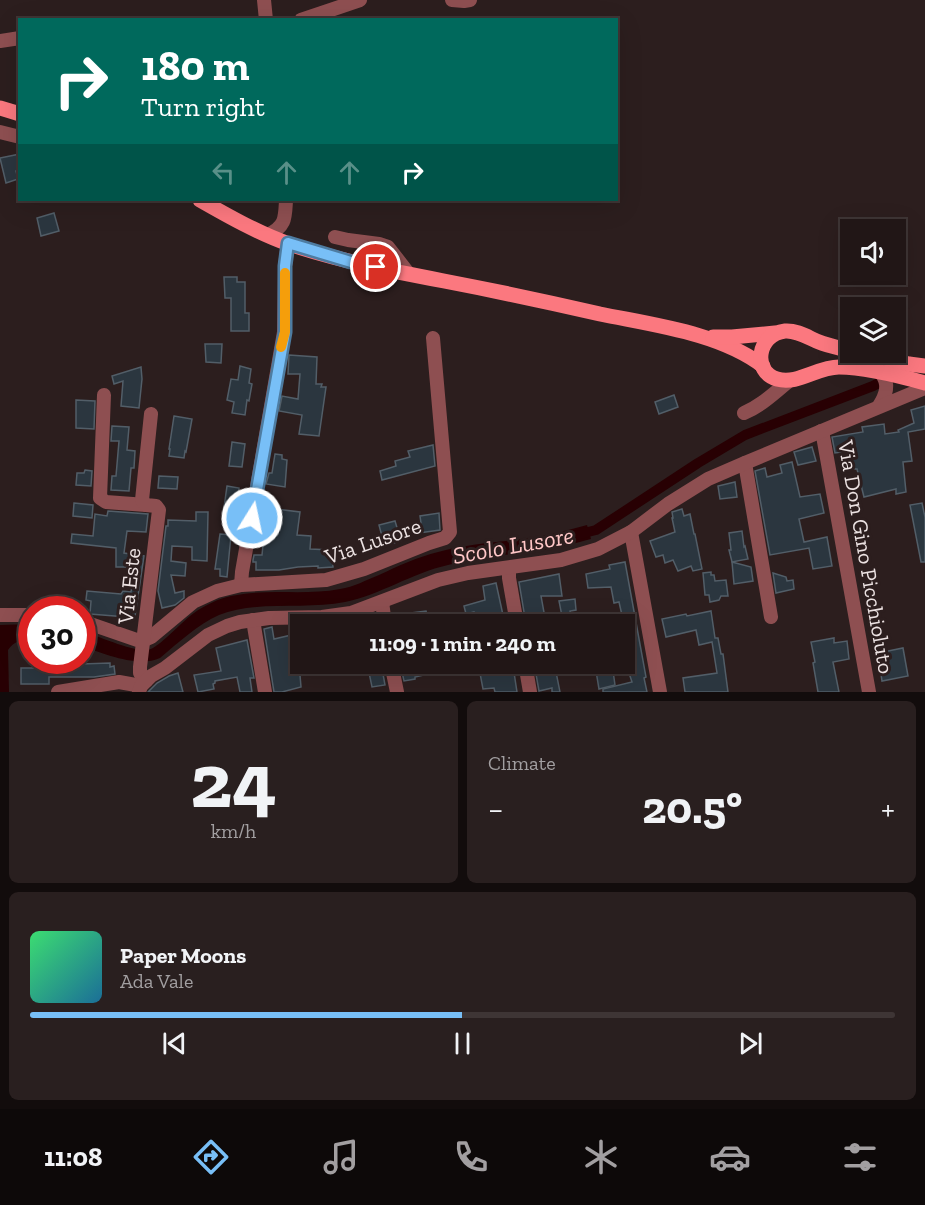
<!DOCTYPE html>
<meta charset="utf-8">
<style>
body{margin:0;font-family:"Zilla Slab",serif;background:#291f1f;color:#f1f3f6;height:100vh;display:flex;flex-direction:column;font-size:22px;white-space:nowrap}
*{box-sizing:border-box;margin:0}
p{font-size:20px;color:#a29fa1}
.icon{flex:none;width:33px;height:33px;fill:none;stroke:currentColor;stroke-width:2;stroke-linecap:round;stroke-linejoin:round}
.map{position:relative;height:692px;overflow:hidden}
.panel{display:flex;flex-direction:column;gap:9px;padding:9px;background:#120c0c;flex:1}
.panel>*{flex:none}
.hud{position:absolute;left:18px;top:18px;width:600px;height:183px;border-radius:0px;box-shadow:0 6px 24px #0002,0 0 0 2px #3e3535;background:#00695c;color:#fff;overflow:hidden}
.tools{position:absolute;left:840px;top:219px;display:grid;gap:12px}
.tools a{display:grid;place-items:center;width:66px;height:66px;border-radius:0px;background:#211616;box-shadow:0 6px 24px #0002,0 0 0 2px #3e3535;font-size:30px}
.speed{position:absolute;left:18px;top:596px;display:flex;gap:12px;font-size:30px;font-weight:700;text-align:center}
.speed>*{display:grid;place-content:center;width:78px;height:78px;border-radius:50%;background:#211616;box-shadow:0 6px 24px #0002,0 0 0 2px #3e3535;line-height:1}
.speed .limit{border:9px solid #d22;background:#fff;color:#111}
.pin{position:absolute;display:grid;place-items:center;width:51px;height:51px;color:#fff;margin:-26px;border:3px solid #fff;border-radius:50%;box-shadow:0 2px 6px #0007}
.me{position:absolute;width:66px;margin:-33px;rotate:10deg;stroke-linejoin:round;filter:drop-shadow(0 0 4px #0008)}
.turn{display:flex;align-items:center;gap:21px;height:126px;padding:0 24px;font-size:27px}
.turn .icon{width:78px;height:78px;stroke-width:2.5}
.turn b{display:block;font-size:42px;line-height:51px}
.lanes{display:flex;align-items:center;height:57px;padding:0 24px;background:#0003;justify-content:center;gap:30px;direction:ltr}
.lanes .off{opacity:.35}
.big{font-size:45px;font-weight:700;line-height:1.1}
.panel .card{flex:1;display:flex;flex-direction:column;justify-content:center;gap:9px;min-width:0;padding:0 21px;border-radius:9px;background:#291f1f}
.panel .dial{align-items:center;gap:0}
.dial b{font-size:78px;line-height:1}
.song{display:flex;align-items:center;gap:18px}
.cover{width:72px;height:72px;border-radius:9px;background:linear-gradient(135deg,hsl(140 70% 55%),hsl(200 70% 35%))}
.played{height:6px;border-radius:3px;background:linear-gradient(90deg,#78bff7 50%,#3e3535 50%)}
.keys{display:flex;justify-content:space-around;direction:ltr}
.heat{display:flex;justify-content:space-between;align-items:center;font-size:33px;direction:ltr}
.panel .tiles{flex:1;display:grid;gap:9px;grid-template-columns:1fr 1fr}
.card:last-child{grid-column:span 2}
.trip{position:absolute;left:290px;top:614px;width:345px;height:60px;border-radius:0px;background:#211616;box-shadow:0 6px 24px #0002,0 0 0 2px #3e3535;font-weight:700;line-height:60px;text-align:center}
.dock{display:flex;height:96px;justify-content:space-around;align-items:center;background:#0d0909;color:#a29fa1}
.dock .icon{width:42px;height:42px}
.dock .on{color:#78bff7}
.dock b{font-size:27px;color:#f1f3f6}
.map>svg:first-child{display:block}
.water{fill:#280003}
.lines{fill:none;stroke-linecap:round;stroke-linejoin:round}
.canal{stroke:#280003;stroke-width:10}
.building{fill:#2b363f;stroke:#525e68;stroke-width:1.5}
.minor{stroke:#8e4f51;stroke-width:14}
.major{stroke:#fb787f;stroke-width:15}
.route-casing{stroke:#4e7ca1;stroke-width:15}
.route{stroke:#78bff7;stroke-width:10}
.slow{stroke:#f59e0b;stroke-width:10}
.labels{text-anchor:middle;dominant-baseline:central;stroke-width:6;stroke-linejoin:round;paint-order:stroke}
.street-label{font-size:22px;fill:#ece2e2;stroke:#2c1e1e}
.water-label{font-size:24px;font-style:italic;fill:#ffc7c7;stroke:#2c1e1e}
</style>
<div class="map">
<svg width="925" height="692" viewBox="0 0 925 692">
<rect width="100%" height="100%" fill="#2c1e1e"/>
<g class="water">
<path d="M587 525 591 539C575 543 559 548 542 550 510 555 479 557 448 565 412 573 380 595 345 602 305 610 256 600 219 615 197 625 178 643 160 658 139 668 103 654 83 646L82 631C98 636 133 652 148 650 159 648 182 621 194 613 205 605 218 599 231 596 267 588 304 596 340 589 354 587 366 580 379 575 398 566 418 557 438 552 471 543 505 542 538 537 554 534 571 529 587 525Z"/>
<path d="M31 624V638C22 640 14 641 8 650L9 692H0V625Z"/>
</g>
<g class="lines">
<polyline class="canal" points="576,535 596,530 698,463 745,435 873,386 890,377"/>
</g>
<g class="building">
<polygon points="20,154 20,170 16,171 18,179 6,183 0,158"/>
<polygon points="54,213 59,231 41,236 37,218"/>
<polygon points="224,277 237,277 237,282 245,282 245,313 249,313 249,331 231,331 231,298 225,298"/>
<polygon points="205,344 222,344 221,363 206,362"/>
<polygon points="289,355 317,357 316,384 322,384 321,387 326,387 319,436 299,434 302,415 279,411 282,396 298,399 300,374 288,374"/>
<polygon points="240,366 251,369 249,383 252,384 249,401 247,400 245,415 232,413 234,402 227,400 231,379 238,380"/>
<polygon points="141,367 142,379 139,408 121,406 123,381 114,384 112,376"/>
<polygon points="674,395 678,407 659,414 655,402"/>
<polygon points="76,400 95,401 94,429 76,428"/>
<polygon points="925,406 925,429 908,432 912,461 903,462 906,492 896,494 896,489 864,497 857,469 852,469 849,451 835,453 832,437 863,432 862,427 884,424 885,434 899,432 898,430 914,423 911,410"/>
<polygon points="174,416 192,419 186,452 185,451 184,458 169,456 170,449 169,449"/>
<polygon points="112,426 129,427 127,450 135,451 134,468 131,468 129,491 111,490 112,476 116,476 119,441 111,441"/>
<polygon points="232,442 245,444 242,467 229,466"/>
<polygon points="433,445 435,466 382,480 380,471 396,466 395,461 410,457 408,451"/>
<polygon points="812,447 816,461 798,465 794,452"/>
<polygon points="275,454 282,455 282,459 287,460 285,487 266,484 269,473 272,473"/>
<polygon points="792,462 800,497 820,494 824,513 799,519 804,542 827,537 832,566 813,569 809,548 770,555 755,471 765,468 767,477 782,473 780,465"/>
<polygon points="85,470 92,471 91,486 76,485 77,473 84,473"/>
<polygon points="159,476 178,477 177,489 158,488"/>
<polygon points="735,482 737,497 720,499 718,486"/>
<polygon points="227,486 239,488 235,516 223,515"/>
<polygon points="268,502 277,504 276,509 300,512 297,535 311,536 310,549 332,550 333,567 318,568 318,566 298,567 279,570 256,570 256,562 253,562 253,560 254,555 262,555 264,535 258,535 261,515 266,515"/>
<polygon points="74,503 93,505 92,518 73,516"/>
<polygon points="922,503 925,517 925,562 921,562 910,505"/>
<polygon points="682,509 684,516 690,514 694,534 695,534 702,569 693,571 691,566 678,571 673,560 665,563 663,555 656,557 650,541 675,532 672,518 673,518 672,512"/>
<polygon points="108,511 148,514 146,532 127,531 124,553 144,556 135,616 127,615 127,617 90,614 91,601 86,600 87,591 121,594 123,591 131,592 134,573 131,573 132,567 116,567 116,548 71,543 72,534 93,536 95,514 107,516"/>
<polygon points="196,512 208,512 207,561 192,560 192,547 172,546 171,561 186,563 185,576 171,575 175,593 184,591 184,598 175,605 162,608 158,591 166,526 168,526 168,520 196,521"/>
<polygon points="439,513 440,530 419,533 418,524 421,523 420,516"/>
<polygon points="395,521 401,541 393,543 392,538 383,540 379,525"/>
<polygon points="742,531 744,547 745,546 748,559 732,562 729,550 731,550 729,533"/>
<polygon points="220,534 231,535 227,577 220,576 220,569 215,569"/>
<polygon points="625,562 646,677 644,678 647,692 603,692 603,689 632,682 626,664 624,664 624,656 629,655 624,624 619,602 614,603 611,587 588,588 586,574 610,569 609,565"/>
<polygon points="732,562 751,567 753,581 734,584"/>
<polygon points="711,572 711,575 714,575 715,581 726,580 728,596 721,596 719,600 710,602 709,595 705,595 703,573"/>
<polygon points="773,573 786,577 787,581 793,580 794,589 776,593"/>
<polygon points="559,574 562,596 541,596 545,618 562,616 559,601 575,599 576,610 570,611 572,622 561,624 526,624 519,582"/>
<polygon points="496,583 503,615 492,617 493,621 485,622 484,618 476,620 474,612 466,614 464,606 485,600 483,586"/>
<polygon points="426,611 427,615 411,620 412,624 394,624 393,618 403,616 403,614"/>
<polygon points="711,611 715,638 718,638 721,654 723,654 728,692 685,692 683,678 717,673 712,642 699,645 696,630 666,637 662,619 686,614 687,616"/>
<polygon points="272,627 274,639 300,633 300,675 301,687 282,692 274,692 264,629"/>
<polygon points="834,638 834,643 847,641 849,659 833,662 839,692 818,692 813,663 815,662 811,642"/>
<polygon points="247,640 254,678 250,678 252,692 240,692 237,677 215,681 215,683 213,684 214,689 198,692 194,675 221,671 216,648"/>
<polygon points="903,648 908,676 882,681 878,653"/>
<polygon points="48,660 81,660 81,664 110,663 110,667 114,666 115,674 94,677 49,677 49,684 21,684 21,668 48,668"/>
<polygon points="367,663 381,663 385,685 372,687"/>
<polygon points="400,663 412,663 413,669 422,667 424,675 415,677 415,679 404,681"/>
<polygon points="478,663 487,663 489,671 513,666 517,692 495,692 494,688 483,689"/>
<polygon points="534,663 558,663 560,671 556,672 560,692 552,692 552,688 539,691"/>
<polygon points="603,670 604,672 613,671 615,685 599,689 596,671"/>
<polygon points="178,673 183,692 148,692 157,683 169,676"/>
</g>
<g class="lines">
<g class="minor">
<polyline points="264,0 266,20"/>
<polyline points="452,0 464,1 470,0"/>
<polyline points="301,20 360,0"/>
<polyline points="0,41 20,38"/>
<polyline points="0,132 20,137"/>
<path d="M268 235C286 226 285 218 286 200"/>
<polyline points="335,237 348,240 379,244 388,247 409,274"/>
<polyline points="104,395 100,498 106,502 146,505"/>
<path d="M879 406C886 395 890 384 881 373"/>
<path d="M744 413C761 406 774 393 789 381"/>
<polyline points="821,431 823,436 869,692"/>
<polyline points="745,463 771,617"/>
<polyline points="631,532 660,692"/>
<polyline points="509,568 509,578 517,624"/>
<polyline points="241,585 242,572 284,332 285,266 288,243"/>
<polyline points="382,602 385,624"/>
<polyline points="0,615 32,615"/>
<polyline points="253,620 265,692"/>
<polyline points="82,621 137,640 144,640 151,637 193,602 217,591 241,585 326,580 364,569 429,543 445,538 450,532 433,338"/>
<polyline points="391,663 397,692"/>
<polyline points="525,663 530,692"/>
<polyline points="146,681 140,673 140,667 159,510 156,506 146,505 142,500 151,414"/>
<polyline points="58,692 119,682 141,686"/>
<polyline points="139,692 141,686 151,676 165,668 208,635 227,626 240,622 269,618 322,617 351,613 438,580 468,573 561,560 598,549 631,532 668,504 708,479 745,463 925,388"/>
</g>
<g class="major">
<polyline points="0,108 20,114"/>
<path d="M200 200C228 216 258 233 289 244 340 261 392 271 444 281 496 291 548 302 600 314 653 325 720 333 763 366"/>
<polyline points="713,337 732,337 775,333"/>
<path d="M850 351C840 348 829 346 819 342 809 338 797 330 785 331 757 334 752 372 777 379 798 385 817 367 839 367 865 367 900 376 925 383"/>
<polyline points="857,352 909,364 925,366"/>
</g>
</g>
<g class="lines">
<defs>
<polyline id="route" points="252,518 285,332 285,266 288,243 351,262 376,267"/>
</defs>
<use href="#route" class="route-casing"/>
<use href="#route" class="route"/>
<polyline class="slow" points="281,347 285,332 285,273"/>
</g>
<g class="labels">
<g class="street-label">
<text transform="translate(373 541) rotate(-19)">Via Lusore</text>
<text transform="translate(866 557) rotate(80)">Via Don Gino Picchioluto</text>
<text transform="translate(129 586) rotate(-84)">Via Este</text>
</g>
<g class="water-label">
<text transform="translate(513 545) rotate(-10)">Scolo Lusore</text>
</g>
</g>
</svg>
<div class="tools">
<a><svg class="icon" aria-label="sound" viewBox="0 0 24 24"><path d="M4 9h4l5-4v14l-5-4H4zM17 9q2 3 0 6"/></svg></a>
<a><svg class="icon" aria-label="layers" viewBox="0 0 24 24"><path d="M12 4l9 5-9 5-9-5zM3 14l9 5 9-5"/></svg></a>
</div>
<div class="speed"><div class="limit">30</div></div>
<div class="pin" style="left:376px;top:267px;background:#d93025"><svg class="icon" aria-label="arrive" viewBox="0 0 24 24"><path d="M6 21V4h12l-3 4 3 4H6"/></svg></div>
<svg class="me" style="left:252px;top:518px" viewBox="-20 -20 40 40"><circle r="17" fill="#78bff7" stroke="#fff" stroke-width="3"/><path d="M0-11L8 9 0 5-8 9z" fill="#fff"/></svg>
<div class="trip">11:09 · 1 min · 240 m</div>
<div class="hud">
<div class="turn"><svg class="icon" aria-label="right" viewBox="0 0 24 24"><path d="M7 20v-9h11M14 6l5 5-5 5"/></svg><div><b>180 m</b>Turn right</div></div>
<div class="lanes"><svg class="icon off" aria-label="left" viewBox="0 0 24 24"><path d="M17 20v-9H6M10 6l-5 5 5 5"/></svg><svg class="icon off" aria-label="ahead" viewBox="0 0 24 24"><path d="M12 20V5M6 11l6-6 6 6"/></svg><svg class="icon off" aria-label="ahead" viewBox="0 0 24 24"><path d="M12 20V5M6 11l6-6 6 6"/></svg><svg class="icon" aria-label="right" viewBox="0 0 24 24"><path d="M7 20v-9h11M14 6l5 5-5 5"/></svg></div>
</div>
</div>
<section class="panel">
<div class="tiles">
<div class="card dial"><b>24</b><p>km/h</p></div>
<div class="card"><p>Climate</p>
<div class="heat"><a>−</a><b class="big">20.5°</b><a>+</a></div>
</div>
<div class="card">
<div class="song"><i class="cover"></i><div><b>Paper Moons</b><p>Ada Vale</p></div></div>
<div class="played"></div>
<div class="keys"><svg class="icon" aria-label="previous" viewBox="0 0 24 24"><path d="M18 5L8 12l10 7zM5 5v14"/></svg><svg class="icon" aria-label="pause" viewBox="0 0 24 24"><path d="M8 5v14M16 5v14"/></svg><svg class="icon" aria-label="next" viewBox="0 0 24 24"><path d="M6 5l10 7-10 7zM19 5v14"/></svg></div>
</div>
</div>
</section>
<nav class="dock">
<b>11:08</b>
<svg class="icon on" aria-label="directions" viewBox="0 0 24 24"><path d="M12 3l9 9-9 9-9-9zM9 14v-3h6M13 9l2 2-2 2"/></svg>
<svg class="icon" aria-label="music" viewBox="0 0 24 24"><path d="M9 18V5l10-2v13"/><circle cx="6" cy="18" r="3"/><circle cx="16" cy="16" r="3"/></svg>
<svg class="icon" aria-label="phone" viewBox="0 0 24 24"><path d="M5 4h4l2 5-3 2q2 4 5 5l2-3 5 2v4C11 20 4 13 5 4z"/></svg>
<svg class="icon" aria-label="climate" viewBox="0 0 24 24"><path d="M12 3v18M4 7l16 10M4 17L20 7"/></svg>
<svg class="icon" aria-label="car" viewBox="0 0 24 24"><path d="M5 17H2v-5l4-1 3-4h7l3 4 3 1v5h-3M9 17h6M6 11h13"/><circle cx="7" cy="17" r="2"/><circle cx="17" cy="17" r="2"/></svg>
<svg class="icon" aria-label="filters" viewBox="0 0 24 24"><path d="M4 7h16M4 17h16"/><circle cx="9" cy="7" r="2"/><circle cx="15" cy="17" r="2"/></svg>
</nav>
